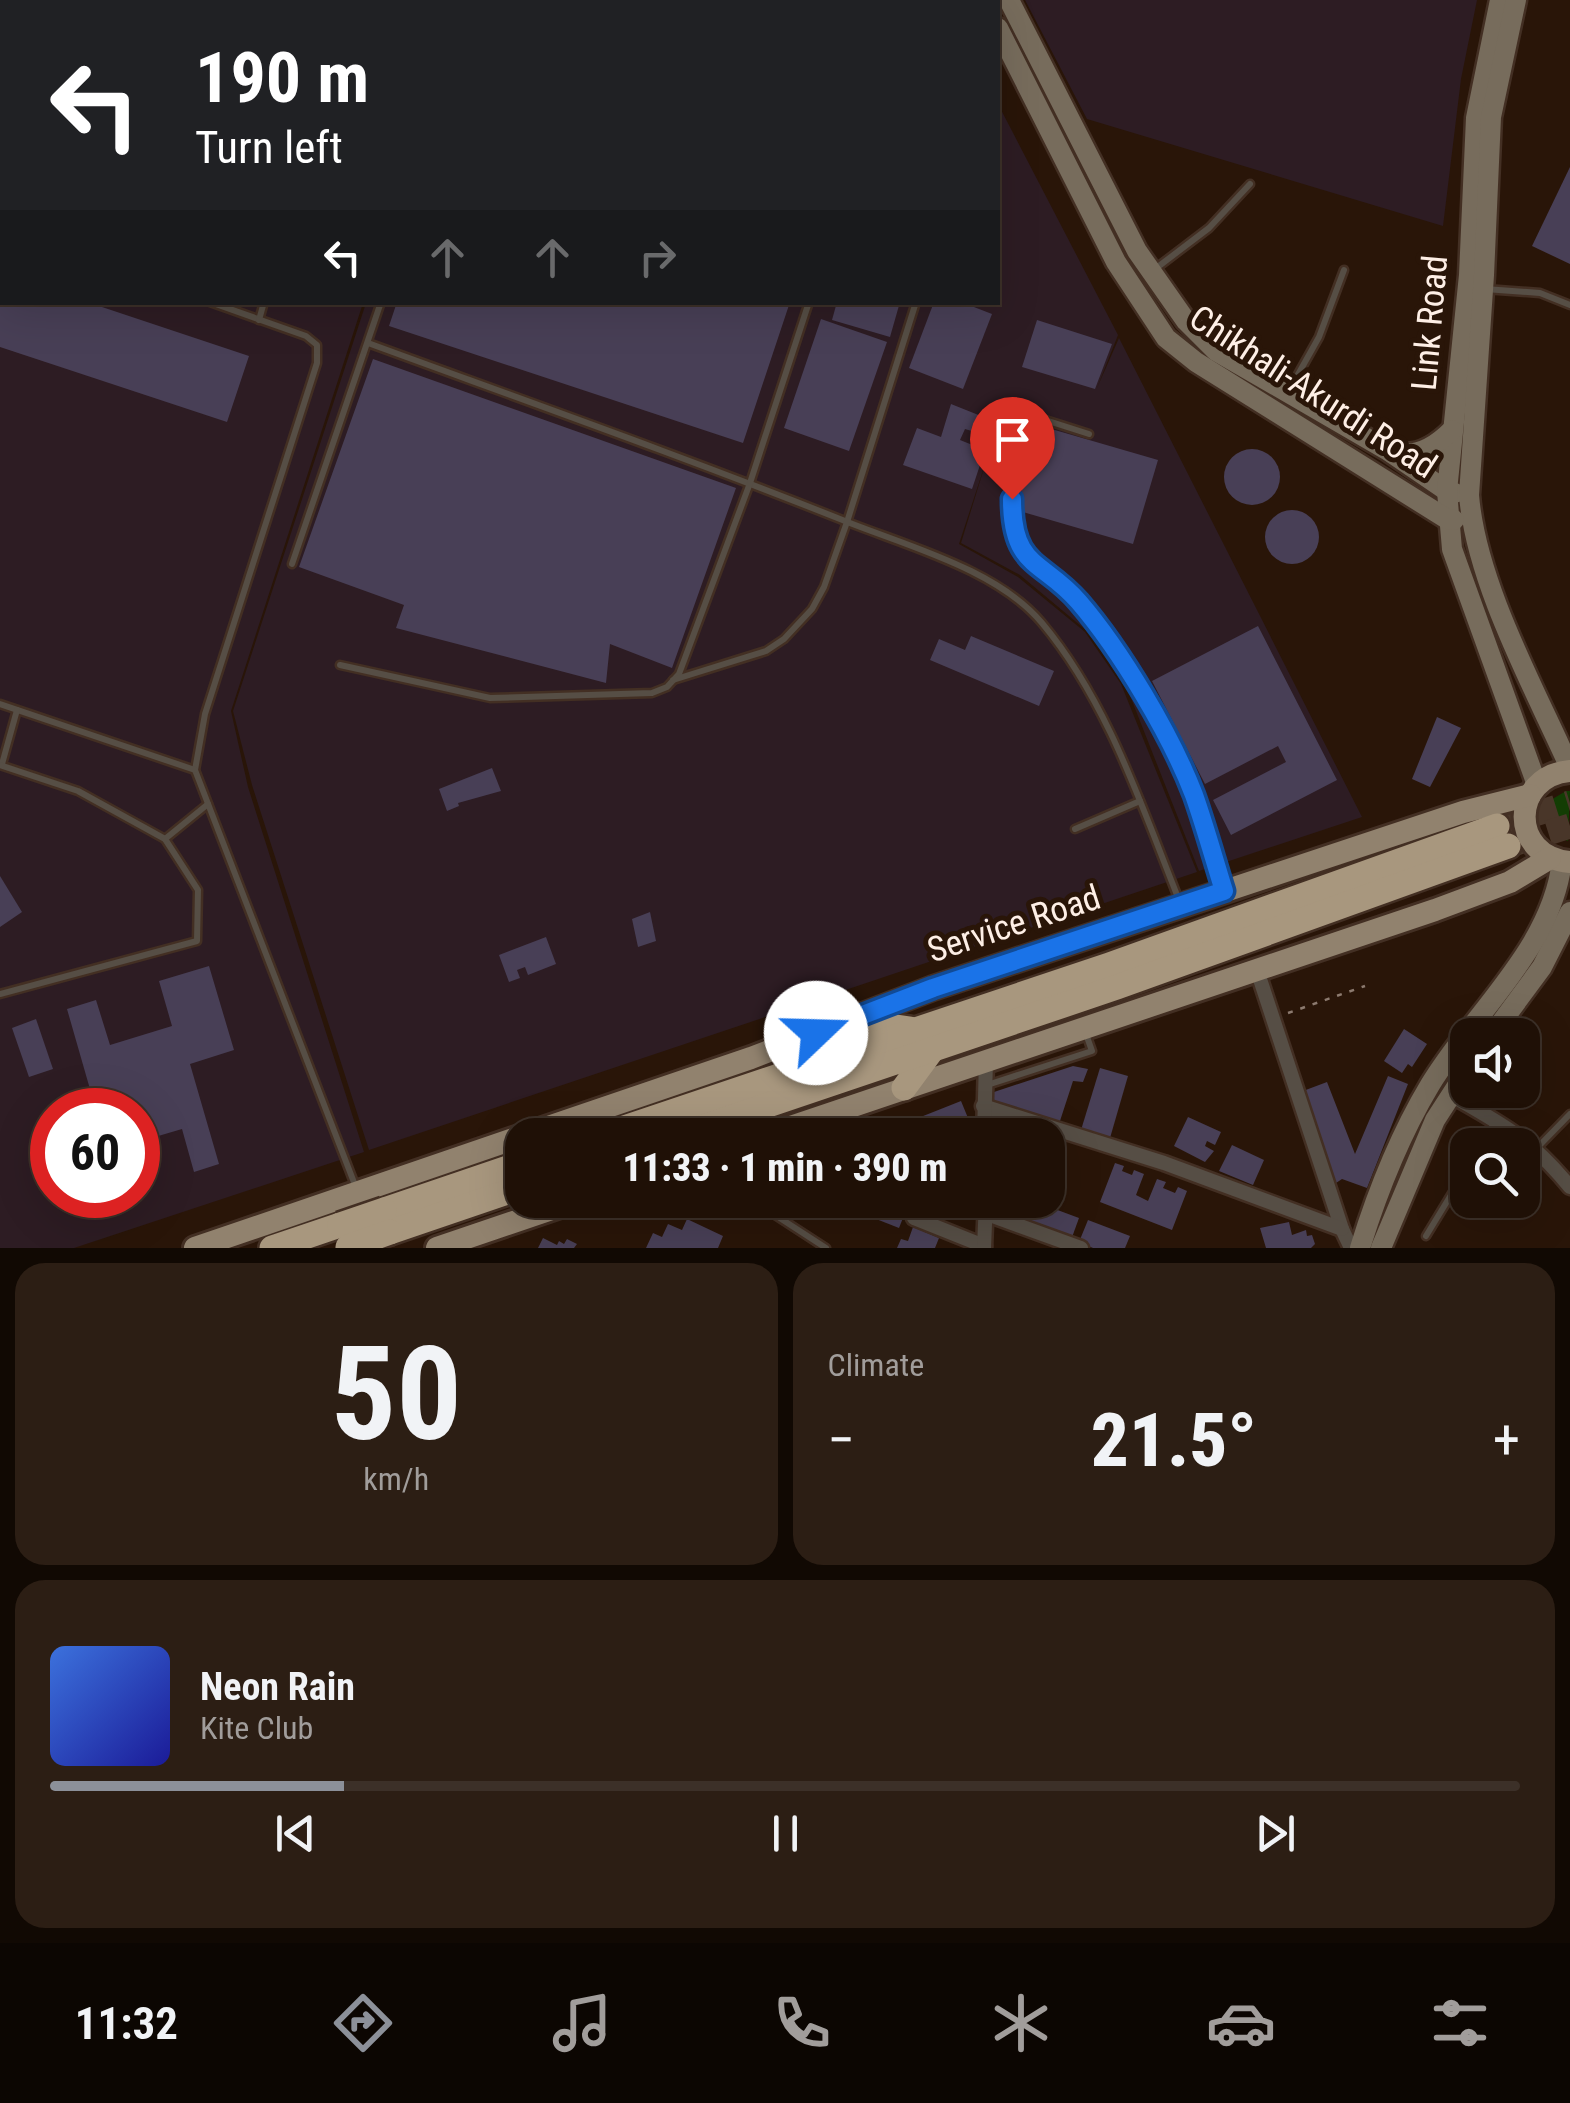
<!DOCTYPE html>
<meta charset="utf-8">
<style>
body{margin:0;font-family:"Roboto Condensed",sans-serif;background:#2c1e14;color:#f1f3f6;height:100vh;display:flex;flex-direction:column;font-size:38px;white-space:nowrap}
*{box-sizing:border-box;margin:0}
p{font-size:32px;color:#a19d9b}
.icon{flex:none;width:55px;height:55px;fill:none;stroke:currentColor;stroke-width:2;stroke-linecap:round;stroke-linejoin:round}
.map{position:relative;height:1248px;overflow:hidden}
.side{display:flex;flex-direction:column;gap:15px;padding:15px;background:#110903;flex:1}
.side>*{flex:none}
.banner{position:absolute;left:0px;top:0px;width:1000px;height:305px;box-shadow:0 10px 40px #0002,0 0 0 2px #3c3028;background:#202124;color:#fff;overflow:hidden}
.tools{position:absolute;left:1450px;top:1018px;display:grid;gap:20px}
.tools a{display:grid;place-items:center;width:90px;height:90px;border-radius:20px;background:#1f1006;box-shadow:0 10px 40px #0002,0 0 0 2px #3c3028;font-size:50px}
.speed{position:absolute;left:30px;top:1088px;display:flex;gap:20px;font-size:50px;font-weight:700;text-align:center}
.speed>*{display:grid;place-content:center;width:130px;height:130px;border-radius:50%;background:#1f1006;box-shadow:0 10px 40px #0002,0 0 0 2px #3c3028;line-height:1}
.speed .limit{border:15px solid #d22;background:#fff;color:#111}
.pin{position:absolute;display:grid;place-items:center;width:85px;height:85px;color:#fff;margin:-102px -42px;border-radius:50% 50% 50% 0;rotate:-45deg;box-shadow:0 0 10px #0007}
.pin .icon{rotate:45deg}
.me{position:absolute;width:110px;margin:-55px;rotate:69deg;stroke-linejoin:round;filter:drop-shadow(0 0 8px #0008)}
.turn{display:flex;align-items:center;gap:35px;height:210px;padding:0 30px;font-size:45px}
.turn .icon{width:130px;height:130px;stroke-width:2.5}
.turn b{display:block;font-size:70px;line-height:85px}
.lanes{display:flex;align-items:center;height:95px;padding:0 30px;background:#0003;justify-content:center;gap:50px;direction:ltr}
.lanes .off{opacity:.35}
.big{font-size:75px;font-weight:800;line-height:1.1}
.side .card{flex:1;display:flex;flex-direction:column;justify-content:center;gap:15px;min-width:0;padding:0 35px;border-radius:30px;background:#2c1e14}
.side .dial{align-items:center;gap:0}
.dial b{font-size:130px;line-height:1}
.song{display:flex;align-items:center;gap:30px}
.cover{width:120px;height:120px;border-radius:15px;background:linear-gradient(135deg,hsl(220 70% 55%),hsl(240 70% 35%))}
.played{height:10px;border-radius:5px;background:linear-gradient(90deg,#8c9099 20%,#3c3028 20%)}
.keys{display:flex;justify-content:space-around;direction:ltr}
.heat{display:flex;justify-content:space-between;align-items:center;font-size:55px;direction:ltr}
.side .tiles{flex:1;display:grid;gap:15px;grid-template-columns:1fr 1fr}
.card:last-child{grid-column:span 2}
.trip{position:absolute;left:505px;top:1118px;width:560px;height:100px;border-radius:30px;background:#1f1006;box-shadow:0 10px 40px #0002,0 0 0 2px #3c3028;font-weight:800;line-height:100px;text-align:center}
.dock{display:flex;height:160px;justify-content:space-around;align-items:center;background:#0c0602;color:#a19d9b}
.dock .icon{width:70px;height:70px}
.dock .active{color:#8c9099}
.dock b{font-size:45px;color:#f1f3f6}
.map>svg:first-child{display:block}
.industrial{fill:#2d1c23;fill-rule:evenodd}
.green{fill:#133d04}
.building{fill:#483f56}
.lines{fill:none;stroke-linecap:round;stroke-linejoin:round}
.highway-tunnel{stroke:#493629;stroke-width:25;stroke-dasharray:25 12;stroke-linecap:butt}
.lane-casing{stroke:#432f23;stroke-width:11}
.street-casing{stroke:#432f23;stroke-width:19}
.secondary-casing{stroke:#432f23;stroke-width:25}
.primary-casing{stroke:#432f23;stroke-width:28}
.highway-casing{stroke:#432f23;stroke-width:30}
.path{stroke:#8c7a6f;stroke-width:2.5;stroke-dasharray:5 8;stroke-linecap:butt}
.lane{stroke:#564e45;stroke-width:6}
.street{stroke:#564e45;stroke-width:14}
.secondary{stroke:#776c5c;stroke-width:20}
.primary{stroke:#91826e;stroke-width:22}
.highway{stroke:#a8977e;stroke-width:25}
.highway-bridge-casing{stroke:#432f23;stroke-width:30;stroke-linecap:butt}
.highway-bridge{stroke:#a8977e;stroke-width:25}
.route-casing{stroke:#114b97;stroke-width:25}
.route{stroke:#1a73e8;stroke-width:18}
.labels{text-anchor:middle;dominant-baseline:central;stroke-width:10;stroke-linejoin:round;paint-order:stroke}
.street-label{font-size:35px;fill:#feefe6;stroke:#291508}
</style>
<div class="map">
<svg width="1570" height="1248" viewBox="0 0 1570 1248">
<rect width="100%" height="100%" fill="#291508"/>
<g class="industrial">
<path d="M0 0H462L2 2V302L363 303 231 711 248 787 364 1152 74 1248H0ZM52 1110H138V1195H52Z"/>
<polygon points="465,0 943,0 944,2 464,2"/>
<polygon points="1025,0 1477,0 1461,79 1443,226 1087,119"/>
<polygon points="998,104 1118,335 1097,388 1119,338 1362,817 1199,871 1125,683 1087,631 1020,575 961,543 989,452 959,544 1018,577 1085,632 1121,684 1197,872 369,1150 252,785 233,711 366,303 998,302"/>
</g>
<polygon class="green" points="1566,791 1570,791 1568,841 1555,836 1545,820 1549,801"/>
<g class="building">
<polygon points="1570,167 1570,264 1532,246"/>
<polygon points="0,302 87,302 249,356 227,422 0,347"/>
<polygon points="397,302 790,302 743,443 389,326"/>
<polygon points="837,302 900,302 890,337 832,320"/>
<polygon points="934,302 961,302 992,314 963,389 909,368"/>
<polygon points="821,319 887,342 849,451 784,428"/>
<polygon points="1037,320 1112,344 1095,389 1022,367"/>
<polygon points="373,359 736,488 672,668 610,644 606,683 396,628 404,605 299,567"/>
<polygon points="951,404 981,416 975,432 965,429 960,440 985,450 972,489 903,465 917,428 941,437"/>
<polygon points="1041,426 1158,460 1133,544 1016,510"/>
<circle cx="1252" cy="477" r="28"/>
<circle cx="1292" cy="537" r="27"/>
<polygon points="1258,626 1337,780 1231,835 1213,800 1286,762 1278,746 1205,784 1152,681"/>
<polygon points="971,636 1054,671 1039,706 930,660 939,639 965,650"/>
<polygon points="1437,717 1461,728 1430,787 1412,779"/>
<polygon points="492,768 501,791 458,803 459,806 447,811 439,789"/>
<polygon points="0,876 22,912 0,927"/>
<polygon points="650,912 656,941 638,947 632,919"/>
<polygon points="546,937 556,964 528,975 525,967 517,970 520,978 509,982 499,955"/>
<polygon points="209,966 234,1050 190,1064 219,1164 194,1172 182,1129 138,1142 138,1110 96,1110 67,1009 96,1000 110,1045 172,1026 159,981"/>
<polygon points="36,1019 53,1069 29,1077 12,1028"/>
<polygon points="1404,1029 1427,1044 1412,1067 1408,1064 1402,1073 1384,1061"/>
<polygon points="1073,1066 1088,1069 1083,1082 1073,1081 1059,1124 994,1102 994,1092"/>
<polygon points="1100,1068 1128,1076 1110,1138 1081,1130"/>
<polygon points="1388,1076 1408,1084 1367,1188 1342,1179 1336,1183 1303,1091 1327,1082 1355,1154"/>
<polygon points="961,1101 975,1135 940,1135 937,1128 928,1135 906,1135 903,1124"/>
<polygon points="1188,1117 1221,1132 1215,1145 1207,1141 1205,1146 1214,1151 1205,1162 1174,1146"/>
<polygon points="1002,1124 1035,1134 1035,1135 999,1135"/>
<polygon points="1232,1145 1264,1160 1253,1185 1219,1171"/>
<polygon points="1115,1163 1124,1166 1122,1171 1132,1175 1134,1170 1144,1174 1136,1195 1148,1201 1157,1179 1166,1182 1163,1188 1175,1193 1178,1187 1187,1191 1172,1230 1100,1202"/>
<polygon points="878,1200 910,1200 899,1228 871,1217"/>
<polygon points="1036,1202 1079,1218 1071,1240 1028,1224"/>
<polygon points="687,1219 723,1236 718,1248 646,1248 653,1233 662,1237 668,1224 682,1230"/>
<polygon points="1088,1220 1130,1236 1125,1248 1093,1248 1079,1242"/>
<polygon points="1289,1222 1292,1235 1306,1230 1307,1236 1312,1235 1315,1244 1311,1248 1266,1248 1260,1228"/>
<polygon points="913,1227 939,1238 935,1248 897,1248 901,1239 908,1241"/>
<polygon points="543,1238 557,1245 559,1241 564,1244 567,1239 577,1244 574,1248 538,1248"/>
</g>
<g class="lines">
<g class="highway-tunnel">
<polyline points="1497,826 1570,803"/>
<polyline points="1513,844 1570,826"/>
</g>
<defs>
<g id="lane">
<polyline points="768,0 776,2"/>
<polyline points="4,2 5,0"/>
<polyline points="364,2 365,0"/>
<polyline points="480,2 480,0"/>
<polyline points="0,15 2,8"/>
<polyline points="0,229 2,230"/>
<polyline points="1155,269 1209,228 1250,184"/>
<polyline points="1485,289 1540,293 1570,305"/>
<polyline points="210,302 306,336 317,345 317,363 205,714 195,770 355,1185"/>
<polyline points="259,320 264,302"/>
<path d="M368 343C529 402 690 459 850 523 911 547 999 571 1042 623 1108 702 1141 805 1179 900"/>
<polyline points="1291,387 1319,337 1344,270"/>
<polyline points="1089,434 1042,419 1032,424 1012,499 1018,543 1028,561 1080,604 1144,696 1192,791 1223,885"/>
<polyline points="292,564 381,302"/>
<polyline points="340,665 490,698 652,693 667,687 679,674 750,483 809,302"/>
<polyline points="673,680 766,651 784,639 812,609 824,587 847,522 916,302"/>
<polyline points="0,704 195,770"/>
<polyline points="2,764 17,710"/>
<polyline points="0,765 78,791 165,839 198,890 197,941 0,994"/>
<polyline points="1075,829 1140,801"/>
<polyline points="165,839 208,804"/>
<polyline points="984,1086 1092,1051 1086,1034"/>
<polyline points="1481,1145 1495,1122"/>
<polyline points="1537,1148 1570,1114"/>
<polyline points="752,1200 826,1248"/>
<polyline points="1426,1236 1468,1167"/>
</g>
<g id="street">
<polyline points="1257,970 1342,1229 1351,1248"/>
<path d="M1449 1094C1503 1125 1530 1138 1570 1187"/>
<polyline points="983,1106 1164,1163 1342,1229"/>
<polyline points="984,1135 986,1060"/>
<polyline points="987,1214 1081,1248"/>
<polyline points="914,1218 984,1246"/>
<polyline points="984,1248 986,1200"/>
</g>
<g id="secondary">
<polyline points="983,0 984,2"/>
<polyline points="1009,0 1137,251 1186,321 1216,351 1387,450 1447,491 1455,493"/>
<polyline points="1500,0 1476,118 1469,275 1447,491 1452,549 1537,785"/>
<path d="M1516 0 1491 117 1484 275 1469 495C1476 583 1534 687 1570 768"/>
<polyline points="998,28 1116,262 1166,338 1196,362 1447,519 1454,520"/>
<path d="M1393 452C1416 459 1436 446 1452 430"/>
<polyline points="1492,1035 1542,967 1570,912"/>
<path d="M1360 1248C1377 1193 1400 1135 1430 1085 1473 1013 1552 949 1562 861"/>
<polyline points="1381,1248 1435,1120 1468,1069"/>
</g>
<g id="primary">
<path d="M1570 771C1510 776 1509 857 1570 862"/>
<polyline points="525,1135 751,1058 933,988 1463,812 1530,795"/>
<polyline points="767,1135 1435,910 1510,882 1550,858"/>
<polyline points="195,1248 522,1136"/>
<polyline points="437,1248 578,1200"/>
</g>
<g id="highway">
<polyline points="849,1020 910,1029"/>
<polyline points="904,1088 932,1050"/>
<polyline points="603,1135 1109,965 1497,826"/>
<polyline points="679,1135 1117,987 1508,846"/>
<polyline points="384,1210 522,1163"/>
<polyline points="390,1232 522,1187"/>
<polyline points="272,1248 340,1225"/>
</g>
</defs>
<use href="#lane" class="lane-casing"/>
<use href="#street" class="street-casing"/>
<use href="#secondary" class="secondary-casing"/>
<use href="#primary" class="primary-casing"/>
<use href="#highway" class="highway-casing"/>
<polyline class="path" points="1288,1013 1365,986"/>
<use href="#lane" class="lane"/>
<use href="#street" class="street"/>
<use href="#secondary" class="secondary"/>
<use href="#primary" class="primary"/>
<use href="#highway" class="highway"/>
<defs>
<g id="highway-bridge">
<polyline points="340,1225 384,1210"/>
<polyline points="348,1247 390,1232"/>
</g>
</defs>
<use href="#highway-bridge" class="highway-bridge-casing"/>
<use href="#highway-bridge" class="highway-bridge"/>
</g>
<g class="lines">
<defs>
<path id="route" d="M816 1033 933 988 1224 891C1214 859 1205 826 1194 795 1171 735 1121 651 1079 602 1043 560 1012 569 1012 499"/>
</defs>
<use href="#route" class="route-casing"/>
<use href="#route" class="route"/>
</g>
<g class="labels">
<g class="street-label">
<text transform="translate(1430 323) rotate(-85)">Link Road</text>
<text transform="translate(1313 392) rotate(33)">Chikhali-Akurdi Road</text>
<text transform="translate(1014 924) rotate(-18)">Service Road</text>
</g>
</g>
</svg>
<div class="tools">
<a><svg class="icon" aria-label="sound" viewBox="0 0 24 24"><path d="M4 9h4l5-4v14l-5-4H4zM17 9q2 3 0 6"/></svg></a>
<a><svg class="icon" aria-label="search" viewBox="0 0 24 24"><circle cx="10" cy="10" r="6"/><path d="M15 15l6 6"/></svg></a>
</div>
<div class="speed"><div class="limit">60</div></div>
<div class="pin" style="left:1012px;top:499px;background:#d93025"><svg class="icon" aria-label="arrive" viewBox="0 0 24 24"><path d="M6 21V4h12l-3 4 3 4H6"/></svg></div>
<svg class="me" style="left:816px;top:1033px" viewBox="-20 -20 40 40"><circle r="19" fill="#fff"/><path d="M0-13L10 11 0 6-10 11z" fill="#1a73e8"/></svg>
<div class="trip">11:33 · 1 min · 390 m</div>
<div class="banner">
<div class="turn"><svg class="icon" aria-label="left" viewBox="0 0 24 24"><path d="M17 20v-9H6M10 6l-5 5 5 5"/></svg><div><b>190 m</b>Turn left</div></div>
<div class="lanes"><svg class="icon" aria-label="left" viewBox="0 0 24 24"><path d="M17 20v-9H6M10 6l-5 5 5 5"/></svg><svg class="icon off" aria-label="ahead" viewBox="0 0 24 24"><path d="M12 20V5M6 11l6-6 6 6"/></svg><svg class="icon off" aria-label="ahead" viewBox="0 0 24 24"><path d="M12 20V5M6 11l6-6 6 6"/></svg><svg class="icon off" aria-label="right" viewBox="0 0 24 24"><path d="M7 20v-9h11M14 6l5 5-5 5"/></svg></div>
</div>
</div>
<section class="side">
<div class="tiles">
<div class="card dial"><b>50</b><p>km/h</p></div>
<div class="card"><p>Climate</p>
<div class="heat"><a>−</a><b class="big">21.5°</b><a>+</a></div>
</div>
<div class="card">
<div class="song"><i class="cover"></i><div><b>Neon Rain</b><p>Kite Club</p></div></div>
<div class="played"></div>
<div class="keys"><svg class="icon" aria-label="previous" viewBox="0 0 24 24"><path d="M18 5L8 12l10 7zM5 5v14"/></svg><svg class="icon" aria-label="pause" viewBox="0 0 24 24"><path d="M8 5v14M16 5v14"/></svg><svg class="icon" aria-label="next" viewBox="0 0 24 24"><path d="M6 5l10 7-10 7zM19 5v14"/></svg></div>
</div>
</div>
</section>
<nav class="dock">
<b>11:32</b>
<svg class="icon active" aria-label="directions" viewBox="0 0 24 24"><path d="M12 3l9 9-9 9-9-9zM9 14v-3h6M13 9l2 2-2 2"/></svg>
<svg class="icon" aria-label="music" viewBox="0 0 24 24"><path d="M9 18V5l10-2v13"/><circle cx="6" cy="18" r="3"/><circle cx="16" cy="16" r="3"/></svg>
<svg class="icon" aria-label="phone" viewBox="0 0 24 24"><path d="M5 4h4l2 5-3 2q2 4 5 5l2-3 5 2v4C11 20 4 13 5 4z"/></svg>
<svg class="icon" aria-label="climate" viewBox="0 0 24 24"><path d="M12 3v18M4 7l16 10M4 17L20 7"/></svg>
<svg class="icon" aria-label="car" viewBox="0 0 24 24"><path d="M5 17H2v-5l4-1 3-4h7l3 4 3 1v5h-3M9 17h6M6 11h13"/><circle cx="7" cy="17" r="2"/><circle cx="17" cy="17" r="2"/></svg>
<svg class="icon" aria-label="filters" viewBox="0 0 24 24"><path d="M4 7h16M4 17h16"/><circle cx="9" cy="7" r="2"/><circle cx="15" cy="17" r="2"/></svg>
</nav>
